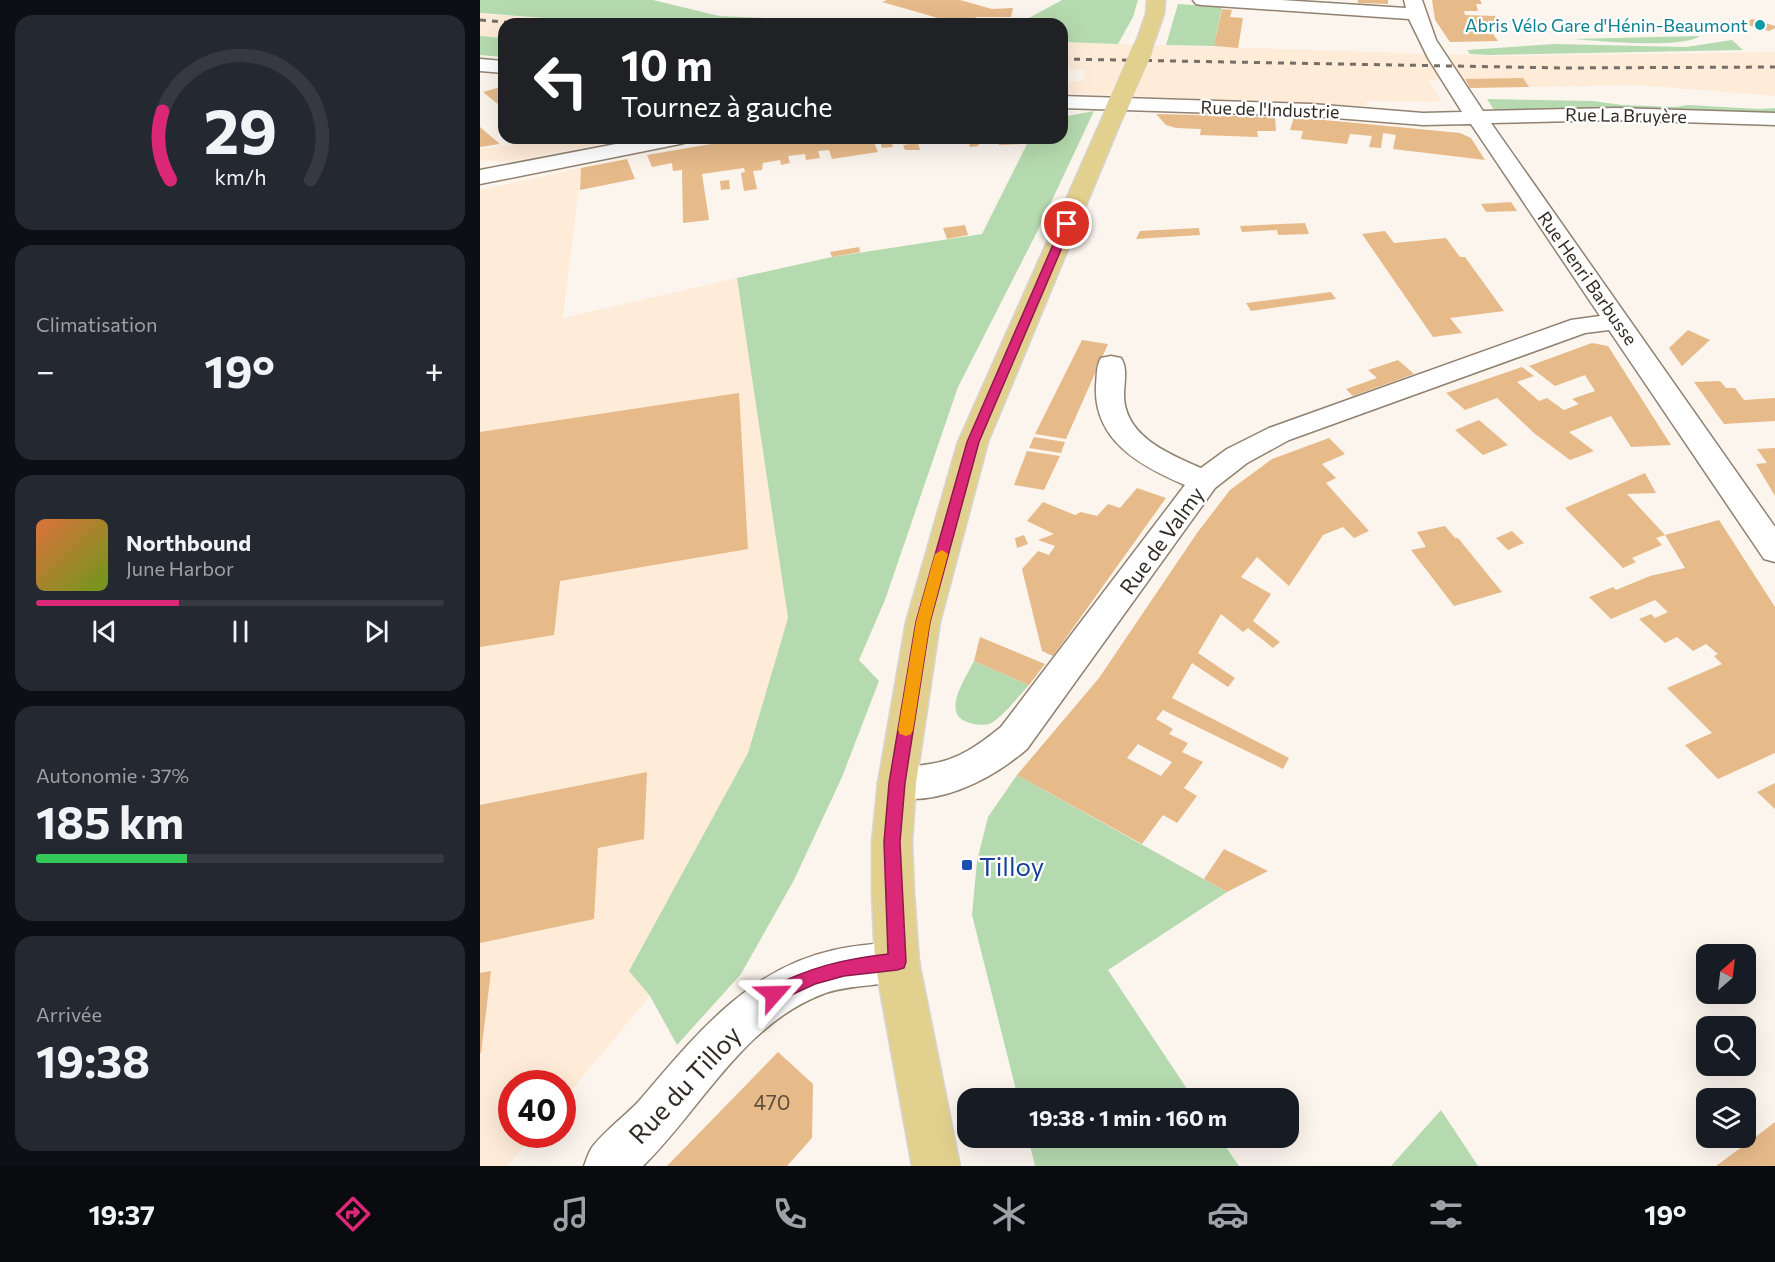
<!DOCTYPE html>
<html lang="fr">
<meta charset="utf-8">
<style>
body{margin:0;font-family:Commissioner,sans-serif;background:#242831;color:#f1f3f6;height:100vh;display:flex;flex-direction:column;font-size:22px;white-space:nowrap}
*{box-sizing:border-box;margin:0}
p{font-size:20px;color:#9ea1a6}
.icon{flex:none;width:33px;height:33px;fill:none;stroke:currentColor;stroke-width:2;stroke-linecap:round;stroke-linejoin:round}
.map{position:relative;flex:1;overflow:hidden}
.drawer{display:flex;flex-direction:column;gap:15px;padding:15px;background:#0d0f14;width:480px}
.drawer>*{flex:none}
.hud{position:absolute;left:18px;top:18px;width:570px;height:126px;border-radius:18px;box-shadow:0 6px 24px #0002;background:#202124;color:#fff;overflow:hidden}
.needle{width:39px;rotate:28deg}
.tools{position:absolute;left:1216px;top:944px;display:grid;gap:12px}
.tools a{display:grid;place-items:center;width:60px;height:60px;border-radius:12px;background:#171b24;box-shadow:0 6px 24px #0002;font-size:30px}
.speed{position:absolute;left:18px;top:1070px;display:flex;gap:12px;font-size:30px;font-weight:700;text-align:center}
.speed>*{display:grid;place-content:center;width:78px;height:78px;border-radius:50%;background:#171b24;box-shadow:0 6px 24px #0002;line-height:1}
.speed .limit{border:9px solid #d22;background:#fff;color:#111}
.pin{position:absolute;display:grid;place-items:center;width:51px;height:51px;color:#fff;margin:-26px;border:3px solid #fff;border-radius:50%;box-shadow:0 2px 6px #0007}
.me{position:absolute;width:66px;margin:-33px;rotate:65deg;stroke-linejoin:round;filter:drop-shadow(0 0 4px #0008)}
.turn{display:flex;align-items:center;gap:21px;height:126px;padding:0 24px;font-size:27px}
.turn .icon{width:78px;height:78px;stroke-width:2.5}
.turn b{display:block;font-size:42px;line-height:51px}
.big{font-size:45px;font-weight:700;line-height:1.1}
.drawer .widget{flex:1;display:flex;flex-direction:column;justify-content:center;gap:9px;min-width:0;padding:0 21px;border-radius:18px;background:#242831}
.drawer .dial{align-items:center;gap:0}
.dial svg{height:156px;overflow:visible;fill:none;stroke:#363941;stroke-width:7;stroke-linecap:round;text-anchor:middle}
.dial text{fill:#f1f3f6;stroke:none}
.song{display:flex;align-items:center;gap:18px}
.cover{width:72px;height:72px;border-radius:9px;background:linear-gradient(135deg,hsl(20 70% 55%),hsl(80 70% 35%))}
.played{height:6px;border-radius:3px;background:linear-gradient(90deg,#db2777 35%,#363941 35%)}
.keys{display:flex;justify-content:space-around;direction:ltr}
.heat{display:flex;justify-content:space-between;align-items:center;font-size:33px;direction:ltr}
.charge{height:9px;border-radius:4px;background:linear-gradient(90deg,#34c759 37%,#363941 0)}
.trip{position:absolute;left:477px;top:1088px;width:342px;height:60px;border-radius:18px;background:#171b24;box-shadow:0 6px 24px #0002;font-weight:700;line-height:60px;text-align:center}
.tab-bar{display:flex;height:96px;justify-content:space-around;align-items:center;background:#090b0e;color:#9ea1a6}
.tab-bar .icon{width:42px;height:42px}
.tab-bar .active{color:#db2777}
.tab-bar b{font-size:27px;color:#f1f3f6}
main{display:flex;flex:1;min-height:0}
.map>svg:first-child{display:block}
.built{fill:#feebd8}
.green{fill:#b6daaf}
.building{fill:#e7ba8a;fill-rule:evenodd}
.lines{fill:none;stroke-linecap:round;stroke-linejoin:round}
.minor-casing{stroke:#918170;stroke-width:3}
.major-casing{stroke:#d6d5d3;stroke-width:3}
.minor{fill:#fff;fill-rule:evenodd}
.major{fill:#e2d18e;fill-rule:evenodd}
.rail{stroke:#756e67;stroke-width:3;stroke-dasharray:6 6;stroke-linecap:butt}
.major-bridge-casing{stroke:#d6d5d3;stroke-width:21;stroke-linecap:butt}
.major-bridge{stroke:#e2d18e;stroke-width:20}
.route{fill:#db2777;stroke:#8e194d;stroke-width:1.5}
.slow{fill:#f59e0b}
.culture-dot{fill:#0f9aa8;stroke:#fff;stroke-width:2}
.transit-dot{fill:#1a4fb4;stroke:#fff;stroke-width:2}
.labels{text-anchor:middle;dominant-baseline:central;stroke-width:4.5;stroke-linejoin:round;paint-order:stroke}
.far-culture-label{font-size:18px;fill:#0d838f;stroke:#fff;text-anchor:end}
.far-street-label{font-size:18px;fill:#322b24;stroke:#fff}
.street-label{font-size:21px;fill:#322b24;stroke:#fff}
.near-number-label{font-size:21px;fill:#5f4f3e}
.near-transit-label{font-size:26px;fill:#164399;stroke:#fff;text-anchor:start}
.near-street-label{font-size:26px;fill:#322b24;stroke:#fff}
</style>
<main>
<section class="drawer">
<div class="widget dial"><svg viewBox="0 0 100 80">
<path d="M14 69A42 42 0 1 1 86 69"/>
<path d="M14 69A42 42 0 0 1 10 34" stroke="#db2777"/>
<text x="50" y="56" font-size="32" font-weight="700">29</text>
<text x="50" y="72" font-size="11">km/h</text>
</svg></div>
<div class="widget"><p>Climatisation</p>
<div class="heat"><a>−</a><b class="big">19°</b><a>+</a></div>
</div>
<div class="widget">
<div class="song"><i class="cover"></i><div><b>Northbound</b><p>June Harbor</p></div></div>
<div class="played"></div>
<div class="keys"><svg class="icon" aria-label="previous" viewBox="0 0 24 24"><path d="M18 5L8 12l10 7zM5 5v14"/></svg><svg class="icon" aria-label="pause" viewBox="0 0 24 24"><path d="M8 5v14M16 5v14"/></svg><svg class="icon" aria-label="next" viewBox="0 0 24 24"><path d="M6 5l10 7-10 7zM19 5v14"/></svg></div>
</div>
<div class="widget"><p>Autonomie · 37%</p><b class="big">185 km</b><div class="charge"></div></div>
<div class="widget"><p>Arrivée</p><b class="big">19:38</b></div>
</section>
<div class="map">
<svg width="1295" height="1166" viewBox="0 0 1295 1166">
<rect width="100%" height="100%" fill="#fcf5ee"/>
<g class="built">
<polygon points="0,14 143,24 24,24 24,38 0,36"/>
<polygon points="582,42 1020,56 1295,52 1295,96 1159,85 990,88 985,79 949,80 962,102 886,101 887,106 582,93 582,82 603,81 606,70 582,69"/>
<polygon points="76,138 155,138 26,162 0,160 0,149"/>
<polygon points="101,168 83,318 257,278 308,618 268,753 149,971 170,996 83,1100 82,1083 32,1083 32,1134 54,1134 27,1166 0,1166 0,190"/>
</g>
<g class="green">
<polygon points="0,0 173,0 239,16 422,24 143,24 0,13"/>
<polygon points="582,0 658,0 653,17 638,44 582,42 582,24 538,24"/>
<polygon points="698,4 742,7 734,46 686,45"/>
<polygon points="0,36 24,38 24,57 0,55"/>
<path d="M1220 36C1202 49 1118 41 1093 39Z"/>
<polygon points="1252,40 1263,50 1009,55 990,54 987,50 1075,44 1206,47"/>
<polygon points="1007,99 1113,101 1142,105 1195,107 1208,105 1279,109 1295,108 1295,115 1141,108 1014,110"/>
<polygon points="614,111 558,230 478,387 405,600 379,660 399,681 362,777 314,880 261,974 197,1045 170,996 149,971 268,753 308,618 257,278 352,257 502,234 550,138 582,138 582,117"/>
<path d="M494 661 549 685C538 697 526 713 513 722 507 726 497 725 490 723 459 715 486 678 494 661Z"/>
<polygon points="537,775 747,892 628,970 713,1098 538,1098 492,915 497,861 508,817"/>
<polygon points="961,1110 998,1166 911,1166"/>
<polygon points="548,1137 739,1137 759,1166 555,1166"/>
</g>
<g class="building">
<polygon points="407,0 480,0 512,9 533,8 531,17 497,17 479,24 402,2"/>
<polygon points="878,0 908,0 908,4 878,3"/>
<polygon points="952,0 1000,0 1002,4 996,4 998,11 984,11 985,15 1015,16 1021,24 990,25 996,34 1013,34 1018,41 970,42 955,20"/>
<polygon points="742,9 752,10 750,17 763,18 758,48 734,46"/>
<polygon points="1272,19 1295,26 1295,28 1289,31 1264,24"/>
<polygon points="1043,78 1049,87 990,88 985,79"/>
<polygon points="24,86 24,104 19,105 3,92"/>
<polygon points="676,114 795,117 796,131 777,131 778,137 720,135 721,129 696,128 686,125"/>
<polygon points="814,117 980,133 991,138 1005,160 913,149 916,135 903,133 901,148 889,147 892,136 870,134 867,144 821,139 823,131 810,130"/>
<polygon points="0,127 20,144 0,147"/>
<polygon points="266,138 392,138 398,152 352,159 349,150 338,151 340,158 326,160 325,154 308,156 310,163 301,165 300,160 283,163 282,170 273,171 277,189 264,191 261,173 265,172 264,168 222,174 229,220 203,223 202,170 193,171 192,163 172,167 167,155"/>
<polygon points="399,138 410,138 413,147 402,148"/>
<polygon points="483,138 495,138 499,146 490,147 489,143 483,143"/>
<polygon points="516,138 538,138 541,144 519,145"/>
<polygon points="438,143 440,150 425,150 423,145"/>
<polygon points="147,159 155,179 100,190 101,168"/>
<polygon points="249,180 250,189 241,190 240,181"/>
<polygon points="1031,202 1037,211 1006,212 1001,204"/>
<polygon points="825,223 829,234 798,235 797,230 762,232 760,226"/>
<polygon points="485,225 488,235 467,239 463,228"/>
<polygon points="719,228 720,235 656,239 660,231"/>
<polygon points="905,231 914,243 966,238 980,257 985,257 1024,311 970,318 982,333 953,337 882,234"/>
<polygon points="379,247 380,252 352,257 350,252"/>
<polygon points="851,292 856,299 771,311 766,303"/>
<polygon points="1208,330 1230,340 1202,366 1189,348"/>
<polygon points="602,340 628,344 586,439 555,434"/>
<polygon points="1112,343 1128,346 1191,445 1151,447 1131,416 1089,432 1114,451 1090,460 1055,434 1017,398 985,410 966,393 1042,367 1054,376 1037,382 1059,401 1067,398 1084,410 1099,404 1092,399 1115,391 1105,375 1075,386 1049,366"/>
<polygon points="918,360 934,374 873,396 866,389 897,378 888,370"/>
<polygon points="1240,381 1246,388 1255,388 1264,400 1295,398 1295,421 1244,424 1214,382"/>
<polygon points="259,393 268,549 80,581 74,635 0,647 0,432"/>
<polygon points="999,420 1028,445 1003,455 975,430"/>
<polygon points="554,437 585,442 581,453 549,448"/>
<path d="M849 438 865 454 842 464 856 478 846 483 889 531 874 538 863 527 843 535 809 586 777 557 761 577 791 594 773 621 800 642 793 648 768 628 763 632 741 614 718 653 755 678 748 687 712 663 692 698 809 758 803 769 683 710 676 719 693 729 689 734 708 743 702 752 723 762 704 788 717 796 697 823 683 815 662 844 537 775 619 678 717 533 750 490 792 459ZM658 744 692 762 681 776 647 758Z"/>
<polygon points="1295,448 1295,496 1276,464 1287,463 1277,449"/>
<polygon points="547,451 580,456 564,490 534,485"/>
<polygon points="1165,473 1176,493 1147,494 1185,535 1176,538 1182,545 1152,558 1156,562 1143,568 1085,508"/>
<polygon points="657,488 686,498 573,656 562,651 542,569 558,551 569,555 575,546 558,540 574,534 547,521 563,502 595,515 601,512 617,516 628,504 640,508"/>
<polygon points="1239,520 1295,607 1295,753 1238,779 1205,745 1232,733 1187,688 1242,664 1234,656 1238,654 1226,644 1213,651 1197,637 1185,643 1159,619 1171,614 1175,618 1188,612 1175,600 1131,619 1109,597 1133,587 1136,590 1170,576 1205,568 1185,535"/>
<polygon points="965,526 975,538 978,538 1022,592 974,606 931,550 946,547 937,532"/>
<polygon points="1032,531 1044,543 1028,550 1016,538"/>
<polygon points="544,535 548,544 537,548 535,538"/>
<polygon points="500,637 565,664 549,685 494,661"/>
<polygon points="167,772 164,839 118,848 114,919 0,943 0,805"/>
<polygon points="1295,783 1295,809 1277,792"/>
<polygon points="744,849 788,871 747,892 724,879"/>
<polygon points="11,971 1,1053 0,1053 0,973"/>
<polygon points="298,1052 333,1084 332,1138 307,1166 187,1166"/>
<polygon points="1295,1122 1295,1166 1236,1166 1282,1132"/>
</g>
<g class="lines">
<defs>
<g id="minor">
<path d="M713 0H801L926 8 924 0H942L956 40 1003 111 1136 108 1295 113V125L1136 120 1011 123 1295 527V562L1284 559 1129 330 1105 333 809 440 767 463 735 488 547 749C511 780 452 811 403 794L398 783 403 772C419 766 434 767 450 764 478 760 499 745 521 727L705 485C660 466 613 440 616 385 617 375 616 366 621 358L631 356 641 358C648 368 644 383 644 395 644 436 689 454 721 468L747 449 789 428 1091 320 1120 316 991 124 943 125 831 116 582 108V96L831 104 943 113 982 112 948 58 929 19 722 5 716 4Z"/>
<polygon points="0,59 24,61 24,73 0,71"/>
<polygon points="167,138 210,138 207,142 200,144 0,184 0,170"/>
<path d="M417 942 432 948 439 962 432 976C404 988 372 983 343 994 263 1024 221 1109 163 1166H104C106 1161 108 1154 111 1149 120 1135 146 1115 159 1101 214 1037 267 969 354 950 374 945 396 944 417 942Z"/>
</g>
<g id="major">
<polygon points="667,0 685,0 684,14 672,48 670,52 656,52 654,48 666,14"/>
<polygon points="634,108 641,110 644,114 508,442 460,622 436,783 432,842 434,893 439,962 480,1166 432,1166 395,962 392,893 392,842 398,783 426,622 478,442 624,114 627,110"/>
</g>
</defs>
<use href="#minor" class="minor-casing"/>
<use href="#major" class="major-casing"/>
<use href="#minor" class="minor"/>
<use href="#major" class="major"/>
<g class="rail">
<polyline points="0,20 48,24"/>
<polyline points="582,59 1083,68 1295,67"/>
</g>
<defs>
<polyline id="major-bridge" points="634,114 663,48"/>
</defs>
<use href="#major-bridge" class="major-bridge-casing"/>
<use href="#major-bridge" class="major-bridge"/>
</g>
<path class="route" d="M587 221 592 224 499 442 450 622 425 783 420 842 426 962 424 968 417 970 364 976 335 984 294 1003 288 1000 285 994 288 988C333 967 358 960 408 954L404 842 409 783 436 622 487 442 582 224Z"/>
<polygon class="slow" points="462,550 468,554 450,622 433,730 431,734 426,736 420,734 418,730 436,622 455,554"/>
<circle class="culture-dot" cx="1280" cy="25" r="6"/>
<rect class="transit-dot" x="481" y="859" width="12" height="12" rx="3"/>
<g class="labels">
<g class="far-culture-label">
<text x="1268" y="25">Abris Vélo Gare d'Hénin-Beaumont</text>
</g>
<g class="far-street-label">
<text transform="translate(790 109) rotate(2)">Rue de l'Industrie</text>
<text transform="translate(1146 115) rotate(1)">Rue La Bruyère</text>
<text transform="translate(1108 278) rotate(55)">Rue Henri Barbusse</text>
</g>
<g class="street-label">
<text transform="translate(681 540) rotate(-54)">Rue de Valmy</text>
</g>
<g class="near-number-label">
<text x="292" y="1101">470</text>
</g>
<g class="near-transit-label">
<text x="499" y="865">Tilloy</text>
</g>
<g class="near-street-label">
<text transform="translate(204 1084) rotate(-47)">Rue du Tilloy</text>
</g>
</g>
</svg>
<div class="tools">
<a><svg class="needle" viewBox="-14 -14 28 28"><path d="M0-13l5 13h-10z" fill="#e53935"/><path d="M0 13l5-13h-10z" fill="#9ea1a6"/></svg></a>
<a><svg class="icon" aria-label="search" viewBox="0 0 24 24"><circle cx="10" cy="10" r="6"/><path d="M15 15l6 6"/></svg></a>
<a><svg class="icon" aria-label="layers" viewBox="0 0 24 24"><path d="M12 4l9 5-9 5-9-5zM3 14l9 5 9-5"/></svg></a>
</div>
<div class="speed"><div class="limit">40</div></div>
<div class="pin" style="left:587px;top:224px;background:#d93025"><svg class="icon" aria-label="arrive" viewBox="0 0 24 24"><path d="M6 21V4h12l-3 4 3 4H6"/></svg></div>
<svg class="me" style="left:294px;top:994px" viewBox="-20 -20 40 40"><path d="M0-17L14 15 0 8-14 15z" fill="#db2777" stroke="#fff" stroke-width="4"/></svg>
<div class="trip">19:38 · 1 min · 160 m</div>
<div class="hud">
<div class="turn"><svg class="icon" aria-label="left" viewBox="0 0 24 24"><path d="M17 20v-9H6M10 6l-5 5 5 5"/></svg><div><b>10 m</b>Tournez à gauche</div></div>
</div>
</div>
</main>
<nav class="tab-bar">
<b>19:37</b>
<svg class="icon active" aria-label="directions" viewBox="0 0 24 24"><path d="M12 3l9 9-9 9-9-9zM9 14v-3h6M13 9l2 2-2 2"/></svg>
<svg class="icon" aria-label="music" viewBox="0 0 24 24"><path d="M9 18V5l10-2v13"/><circle cx="6" cy="18" r="3"/><circle cx="16" cy="16" r="3"/></svg>
<svg class="icon" aria-label="phone" viewBox="0 0 24 24"><path d="M5 4h4l2 5-3 2q2 4 5 5l2-3 5 2v4C11 20 4 13 5 4z"/></svg>
<svg class="icon" aria-label="climate" viewBox="0 0 24 24"><path d="M12 3v18M4 7l16 10M4 17L20 7"/></svg>
<svg class="icon" aria-label="car" viewBox="0 0 24 24"><path d="M5 17H2v-5l4-1 3-4h7l3 4 3 1v5h-3M9 17h6M6 11h13"/><circle cx="7" cy="17" r="2"/><circle cx="17" cy="17" r="2"/></svg>
<svg class="icon" aria-label="filters" viewBox="0 0 24 24"><path d="M4 7h16M4 17h16"/><circle cx="9" cy="7" r="2"/><circle cx="15" cy="17" r="2"/></svg>
<b>19°</b>
</nav>
